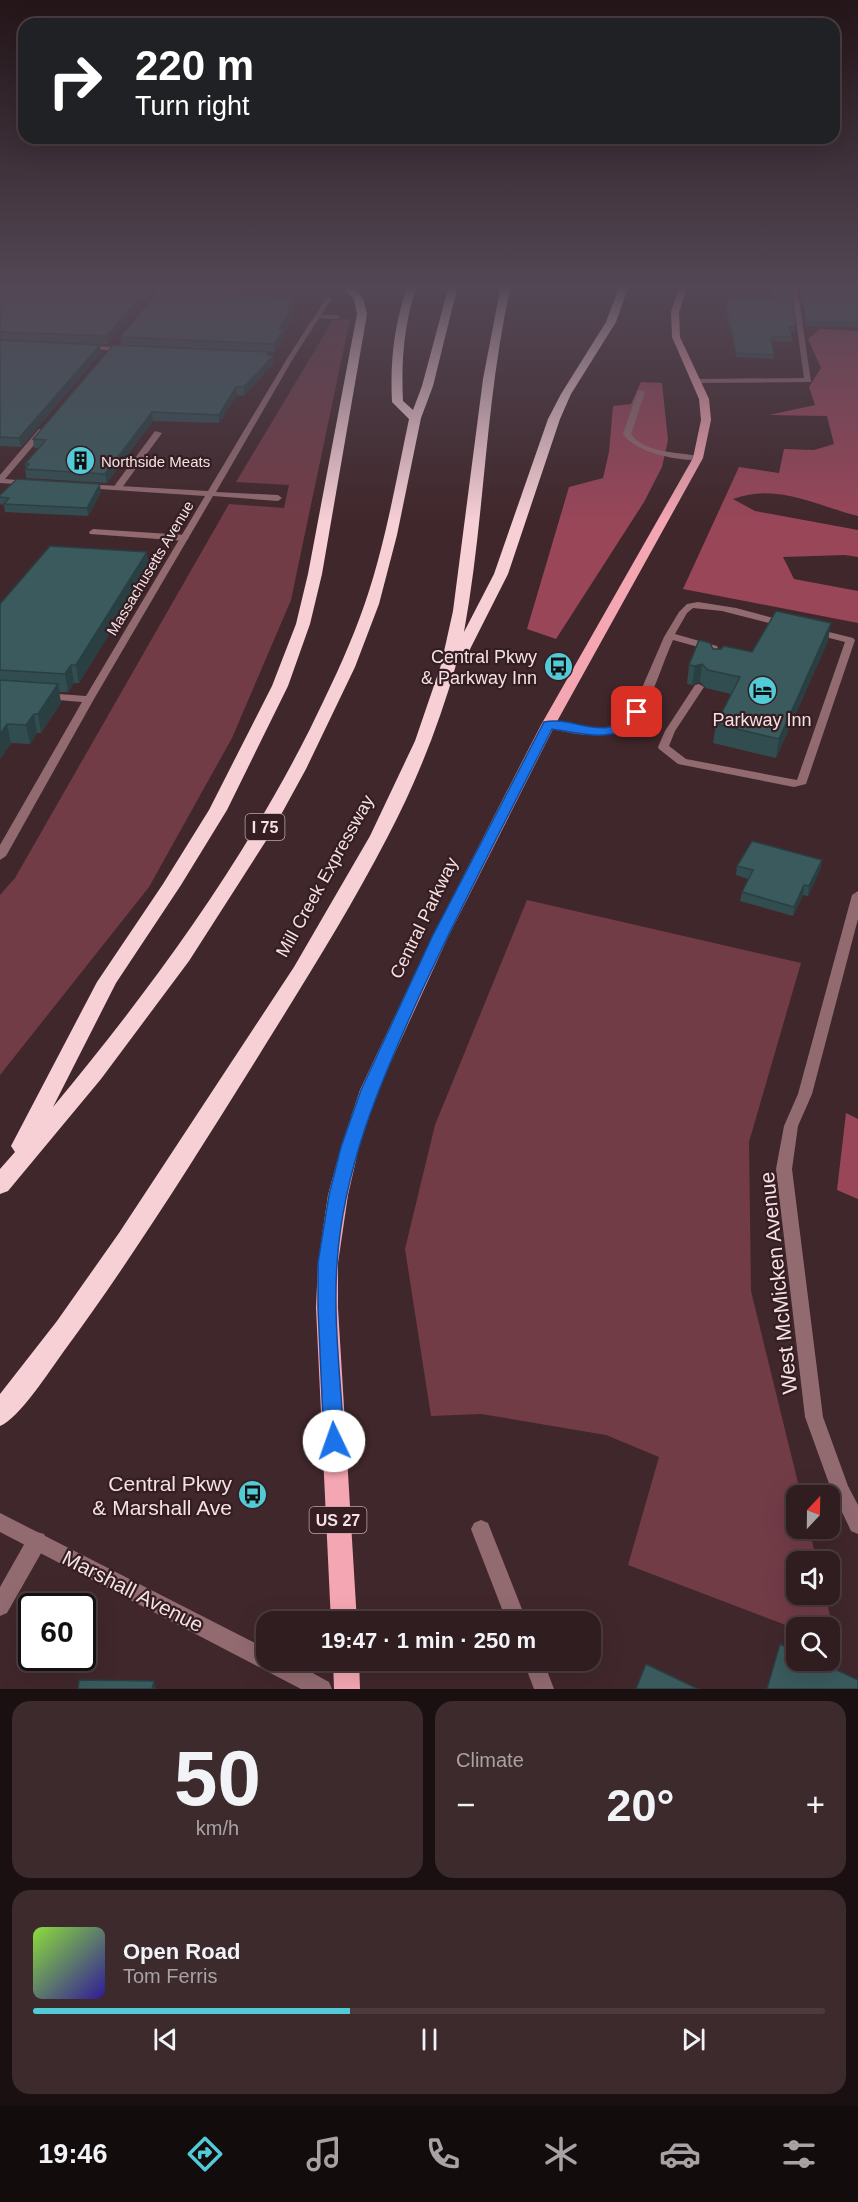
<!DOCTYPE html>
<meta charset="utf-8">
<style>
body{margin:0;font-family:Helvetica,sans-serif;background:#3c2a2d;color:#f1f3f6;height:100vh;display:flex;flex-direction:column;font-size:22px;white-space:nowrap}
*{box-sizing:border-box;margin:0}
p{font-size:20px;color:#a8a2a5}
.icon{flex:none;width:33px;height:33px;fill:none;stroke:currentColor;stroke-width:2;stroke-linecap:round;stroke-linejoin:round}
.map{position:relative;height:1689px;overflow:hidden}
.panel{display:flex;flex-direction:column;gap:12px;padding:12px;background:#1a1012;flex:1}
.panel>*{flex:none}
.banner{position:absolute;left:18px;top:18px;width:822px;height:126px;border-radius:18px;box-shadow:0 6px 24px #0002,0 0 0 2px #4b3b3e;background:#202124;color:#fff;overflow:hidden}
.needle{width:39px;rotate:22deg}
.tools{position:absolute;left:786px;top:1485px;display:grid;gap:12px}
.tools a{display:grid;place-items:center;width:54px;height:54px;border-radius:12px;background:#301d20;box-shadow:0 6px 24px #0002,0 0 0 2px #4b3b3e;font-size:30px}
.speed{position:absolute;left:18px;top:1593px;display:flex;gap:12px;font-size:30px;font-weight:700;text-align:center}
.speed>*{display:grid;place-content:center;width:78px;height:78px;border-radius:50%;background:#301d20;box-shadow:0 6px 24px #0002,0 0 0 2px #4b3b3e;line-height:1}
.speed .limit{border:3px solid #111;border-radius:9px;background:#fff;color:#111}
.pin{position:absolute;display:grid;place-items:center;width:51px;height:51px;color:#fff;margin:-26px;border-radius:12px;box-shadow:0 3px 9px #0006}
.me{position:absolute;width:66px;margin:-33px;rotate:357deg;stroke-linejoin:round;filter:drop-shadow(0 0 4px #0008)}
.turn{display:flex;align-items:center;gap:21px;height:126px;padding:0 18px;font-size:27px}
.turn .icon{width:78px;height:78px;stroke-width:2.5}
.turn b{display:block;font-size:42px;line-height:51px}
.big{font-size:45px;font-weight:800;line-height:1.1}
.panel .tile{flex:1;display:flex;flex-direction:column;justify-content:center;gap:9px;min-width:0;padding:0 21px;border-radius:18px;background:#3c2a2d}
.panel .dial{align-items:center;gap:0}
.dial b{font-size:78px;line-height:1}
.song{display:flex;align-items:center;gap:18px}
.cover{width:72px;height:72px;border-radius:9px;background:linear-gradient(135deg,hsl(90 70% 55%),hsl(250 70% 35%))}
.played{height:6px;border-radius:3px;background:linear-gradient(90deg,#52cbd7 40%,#4b3b3e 40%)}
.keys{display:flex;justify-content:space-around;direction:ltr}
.heat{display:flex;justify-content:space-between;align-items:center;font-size:33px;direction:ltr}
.panel .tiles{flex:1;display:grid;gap:12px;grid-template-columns:1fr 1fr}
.tile:last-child{grid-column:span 2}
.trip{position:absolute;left:256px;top:1611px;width:345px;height:60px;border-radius:18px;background:#301d20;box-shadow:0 6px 24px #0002,0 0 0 2px #4b3b3e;font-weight:800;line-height:60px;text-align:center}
.menu{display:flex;height:96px;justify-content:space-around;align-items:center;background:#130c0d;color:#a8a2a5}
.menu .icon{width:42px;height:42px}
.menu .selected{color:#52cbd7}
.menu b{font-size:27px;color:#f1f3f6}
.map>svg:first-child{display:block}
.green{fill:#723c47}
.forest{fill:#994659}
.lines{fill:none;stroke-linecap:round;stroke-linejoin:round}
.service{fill:#926b71;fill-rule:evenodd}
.minor{fill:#926b71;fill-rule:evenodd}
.primary{fill:#f5a6b3;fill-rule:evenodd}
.motorway{fill:#f7d0d6;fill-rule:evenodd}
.wall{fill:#324d50}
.shaded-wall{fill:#293f41}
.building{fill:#3a5a5d;stroke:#293f41;stroke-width:1.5}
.route{fill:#1a73e8;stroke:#114b97;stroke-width:1.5}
.labels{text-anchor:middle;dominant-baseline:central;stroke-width:4.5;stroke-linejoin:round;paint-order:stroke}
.far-poi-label{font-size:15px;fill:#f3e2e4;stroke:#351d22;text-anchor:start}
.far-street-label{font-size:15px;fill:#f3e2e4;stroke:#351d22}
.shield{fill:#351d22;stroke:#baa7aa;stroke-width:1.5}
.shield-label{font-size:16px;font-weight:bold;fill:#f3e2e4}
.poi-label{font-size:18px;fill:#f3e2e4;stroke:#351d22;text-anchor:end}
.street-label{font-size:18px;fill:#f3e2e4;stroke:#351d22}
.near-street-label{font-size:21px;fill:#f3e2e4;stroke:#351d22}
.near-poi-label{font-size:21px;fill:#f3e2e4;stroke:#351d22;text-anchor:end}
</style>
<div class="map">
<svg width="858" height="1689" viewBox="0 0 858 1689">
<rect width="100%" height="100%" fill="#40272b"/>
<g class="green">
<polygon points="350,319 291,600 232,738 149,887 0,1075 0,895 15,878 229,504 284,508 289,485 236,482 333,320"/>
<polygon points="527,900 801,963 749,1142 751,1291 801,1495 796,1496 796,1528 809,1529 817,1561 796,1562 796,1594 825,1595 837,1644 830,1641 830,1628 796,1629 628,1565 659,1457 606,1435 481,1414 431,1416 405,1249 435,1125"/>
</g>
<g class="forest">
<path d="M820 329 858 331V516C814 505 778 483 733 499L755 511 858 530V557L845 555 783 557 794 579 858 591V623L683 589 739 467 779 473 784 449 814 450 834 444 827 416 769 415 815 405 809 387 821 368 808 339Z"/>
<polygon points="641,382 662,383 668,440 662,467 644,502 556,639 527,629 569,487 603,478 609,452 613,406 631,404"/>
<polygon points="846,1113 858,1119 858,1199 837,1190"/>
</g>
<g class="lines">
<g class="service">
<polygon points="791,285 797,285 811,382 694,383 693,381 697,379 804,378"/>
<polygon points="315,315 337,315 340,317 337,319 317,318 315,317"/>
<path d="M638 390 645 392 631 434C644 453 677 452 698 456L702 458 701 460C678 461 636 453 623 434Z"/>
<polygon points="155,431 162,433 121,489 115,489 115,485"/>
<polygon points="93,529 185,535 189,538 185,541 90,534 89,532"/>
<path d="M698 602 736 608 788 622 790 624 785 627 722 611 693 608 687 613 675 634 717 646 718 648 713 651 673 640C663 662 654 693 642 712 622 746 575 735 544 727L543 725 544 723 548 722C579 727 609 738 632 711L664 637 679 612 687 604Z"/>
<polygon points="813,628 853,638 855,640 806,784 794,787 678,764 659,749 658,747 665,731 695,685 699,684 704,687 675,731 669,746 686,759 797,780 845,642 810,633 808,631"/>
<polygon points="481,1520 488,1523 527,1622 507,1622 471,1529 474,1523"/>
<polygon points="37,1532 44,1534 47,1541 44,1548 7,1613 0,1616 0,1587 30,1534"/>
<polygon points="523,1660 543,1660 554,1689 534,1689"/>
</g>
<g class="minor">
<polygon points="0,285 6,285 0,290"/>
<polygon points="327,297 332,298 294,357 216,492 278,495 282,498 278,501 213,496 94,699 6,856 0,860 0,845 82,702 45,699 40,696 45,693 86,696 205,496 84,488 80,486 84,484 208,491 288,357"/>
<polygon points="83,346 125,347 128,349 125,351 85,349 82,347"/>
<polygon points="39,429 46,431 5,479 28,481 31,481 31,485 0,483 0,475"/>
<polygon points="858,891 858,919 812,1094 798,1126 792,1169 823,1417 848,1486 858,1505 858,1534 851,1531 831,1489 805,1417 776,1169 784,1126 798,1094 852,895"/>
<polygon points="0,1513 267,1649 267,1660 289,1660 329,1682 332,1689 301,1689 0,1532"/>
</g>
<g class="primary">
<polygon points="680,285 688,285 679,312 680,337 709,399 711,420 703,458 555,725 448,937 378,1090 359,1147 348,1195 338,1263 338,1308 357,1622 331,1622 316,1308 318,1263 328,1195 341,1147 360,1090 432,937 541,725 693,458 701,420 699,399 672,337 671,312"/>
<polygon points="333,1660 359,1660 360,1689 334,1689"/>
</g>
<g class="motorway">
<path d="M339 285H349L363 298 367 314 322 574 310 624 288 686 227 810 181 885 116 983 53 1107C151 989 241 866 310 729 328 692 346 655 360 617 384 553 395 485 409 419L392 402C390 361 394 324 408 285H417C404 323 401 361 403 401L413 410 422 386 449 285H458L433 386 421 418 397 535 379 604 355 667 306 769 271 833 189 961 101 1079 8 1191 0 1194V1169L15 1152 11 1146 97 982 163 884 209 810 272 686 296 624 308 574 357 314 354 299Z"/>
<path d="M501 285H511C485 400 485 517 464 632L494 574 548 419 561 394 606 322 620 285H629L616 322 571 394 560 419 508 574 464 661 456 665C439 725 416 783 387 838 346 917 298 992 251 1068 191 1164 131 1260 64 1351 50 1370 19 1419 0 1426V1394L57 1321 119 1233 294 967 370 836 415 741 441 665 453 611 483 379Z"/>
</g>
</g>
<g class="wall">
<polygon points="158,285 108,345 71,343 100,345 101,353 21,447 0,446 0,293"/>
<polygon points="773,285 790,285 796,327 795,331 790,331 792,337 791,342 772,341 774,355 774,359 736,357 726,312 728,298 774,299"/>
<polygon points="800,285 850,285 850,287 858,287 858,327 805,326"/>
<polygon points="222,292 221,294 295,307 292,311 293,318 284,331 284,337 275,352 121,345 120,337"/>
<polygon points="269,355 274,363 244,396 237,395 219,423 153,421 107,483 26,478 25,464 38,448 34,448 33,439"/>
<polygon points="101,492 88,516 5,512 4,505 0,504 0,495"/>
<polygon points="147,552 149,569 79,683 74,683 68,692 59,692 61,703 41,733 37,733 30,744 11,743 0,759 0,604"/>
<polygon points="828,641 776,758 713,743 716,724 731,694 706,688 700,682 692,685 687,684 689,665 713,649 752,652"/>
<polygon points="822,860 820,870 808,896 803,895 793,916 740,901 742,892 748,879 736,875 737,866"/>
</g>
<g class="shaded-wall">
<polygon points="150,285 158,285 108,345 107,336"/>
<polygon points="221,285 222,292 215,301 215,293"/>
<polygon points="295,299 295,307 292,311 293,318 284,331 284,337 275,352 274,344 279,329 288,309"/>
<polygon points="100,345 101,353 21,447 19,438"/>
<polygon points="269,352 269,359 274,355 274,363 244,396 244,387"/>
<polygon points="236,387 237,395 219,423 219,415"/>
<polygon points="152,412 153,421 107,483 105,474"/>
<polygon points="100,484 101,492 88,516 87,508"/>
<polygon points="147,552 149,569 79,683 76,665"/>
<polygon points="831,623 828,641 776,758 779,739"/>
<polygon points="702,664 700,682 692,685 695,666"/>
<polygon points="71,665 74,683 68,692 65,674"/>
<polygon points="58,684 61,703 41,733 38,714"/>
<polygon points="34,714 37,733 30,744 26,725"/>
<polygon points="7,724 11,743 0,759 0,734"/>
<polygon points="822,860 820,870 808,896 809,886"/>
<polygon points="804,885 803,895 793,916 794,907"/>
<polygon points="154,1681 156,1689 152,1689"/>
</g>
<g class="building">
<polygon points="8,285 150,285 107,336 0,332 0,293"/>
<polygon points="163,285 221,285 215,293 295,299 288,309 292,309 279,329 284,329 274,344 120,337"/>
<polygon points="774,285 790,285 796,327 789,327 792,337 771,337 774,355 736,353 726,308 728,298 774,299"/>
<polygon points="800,285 850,285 850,287 858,287 858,323 806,322"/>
<polygon points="0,340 100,345 19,438 0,437"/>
<polygon points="113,345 269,352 267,355 274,355 244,387 236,387 219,415 152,412 105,474 25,469 29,464 25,464 46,440 33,439"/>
<polygon points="17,479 100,484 87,508 4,504 9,498 0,497 0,495"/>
<polygon points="50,546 147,552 76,665 71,665 65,674 0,670 0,604"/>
<polygon points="776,611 831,623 779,739 716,724 740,677 708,670 702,664 695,666 689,665 699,640 710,643 713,649 721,649 724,646 752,652"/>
<polygon points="0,680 58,684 38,714 34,714 26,725 7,724 0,734"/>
<polygon points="752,841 822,860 809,886 804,885 794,907 742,892 753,870 737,866"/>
<polygon points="780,1644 796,1652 796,1660 816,1660 858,1680 858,1689 767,1689"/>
<polygon points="646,1664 698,1689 636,1689"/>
<polygon points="79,1680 154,1681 152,1689 78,1689"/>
</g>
<linearGradient id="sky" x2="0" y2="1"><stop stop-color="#231518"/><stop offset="0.55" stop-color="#534755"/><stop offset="1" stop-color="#534755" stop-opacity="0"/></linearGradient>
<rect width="858" height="522" fill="url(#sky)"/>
<path class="route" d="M637 709 643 712C621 746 586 734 552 729 507 818 461 906 419 997 380 1083 343 1168 337 1264 333 1322 341 1382 344 1441L341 1447 334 1450 327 1447 324 1441 318 1308V1263L329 1195 341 1147 361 1090 432 937 544 722C575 715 608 746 633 710Z"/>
<defs>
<symbol id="building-disc" viewBox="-11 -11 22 22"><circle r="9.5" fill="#52cbd7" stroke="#351d22"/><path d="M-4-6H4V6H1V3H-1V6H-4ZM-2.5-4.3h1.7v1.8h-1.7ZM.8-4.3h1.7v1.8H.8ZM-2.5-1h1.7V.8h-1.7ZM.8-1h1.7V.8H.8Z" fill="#111"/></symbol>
<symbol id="bus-disc" viewBox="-11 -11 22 22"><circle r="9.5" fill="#52cbd7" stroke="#351d22"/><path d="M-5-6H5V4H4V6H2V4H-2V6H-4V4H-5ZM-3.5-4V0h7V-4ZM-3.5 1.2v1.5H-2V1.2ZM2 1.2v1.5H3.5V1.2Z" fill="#111"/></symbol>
<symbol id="hotel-disc" viewBox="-11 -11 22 22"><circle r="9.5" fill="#52cbd7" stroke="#351d22"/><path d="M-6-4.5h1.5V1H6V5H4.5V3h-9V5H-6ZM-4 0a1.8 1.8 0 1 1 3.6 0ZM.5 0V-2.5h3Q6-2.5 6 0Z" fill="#111"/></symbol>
</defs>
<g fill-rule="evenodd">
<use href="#building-disc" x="64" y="444" width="33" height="33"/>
<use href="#bus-disc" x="542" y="650" width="33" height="33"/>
<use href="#hotel-disc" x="746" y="674" width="33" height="33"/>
<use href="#bus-disc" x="236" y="1478" width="33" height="33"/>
</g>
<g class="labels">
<g class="far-poi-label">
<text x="101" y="461">Northside Meats</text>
</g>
<g class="far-street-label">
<text transform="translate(150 568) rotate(-59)">Massachusetts Avenue</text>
</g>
<g class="shield">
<rect x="245.5" y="814" width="39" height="26" rx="4.5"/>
<rect x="309.5" y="1507" width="57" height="26" rx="4.5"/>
</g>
<g class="shield-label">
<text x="265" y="827">I 75</text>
<text x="338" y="1520">US 27</text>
</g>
<g class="poi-label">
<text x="537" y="657">Central Pkwy<tspan x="537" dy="21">&amp; Parkway Inn</tspan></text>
<text x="762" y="720" text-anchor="middle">Parkway Inn</text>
</g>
<g class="street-label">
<text transform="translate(325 876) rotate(-61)">Mill Creek Expressway</text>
<text transform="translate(424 918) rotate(-64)">Central Parkway</text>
</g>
<g class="near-street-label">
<text transform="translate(778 1283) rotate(-96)">West McMicken Avenue</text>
<text transform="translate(133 1591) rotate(27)">Marshall Avenue</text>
</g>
<g class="near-poi-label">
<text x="232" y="1483">Central Pkwy<tspan x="232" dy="24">&amp; Marshall Ave</tspan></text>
</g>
</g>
</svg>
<div class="tools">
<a><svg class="needle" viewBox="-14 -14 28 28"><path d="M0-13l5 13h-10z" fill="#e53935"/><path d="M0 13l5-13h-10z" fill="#a8a2a5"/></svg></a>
<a><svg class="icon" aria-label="sound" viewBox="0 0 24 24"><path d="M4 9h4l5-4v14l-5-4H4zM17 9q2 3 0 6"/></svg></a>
<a><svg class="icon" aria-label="search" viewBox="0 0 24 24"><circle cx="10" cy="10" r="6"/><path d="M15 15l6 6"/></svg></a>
</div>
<div class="speed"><div class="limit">60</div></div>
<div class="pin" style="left:637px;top:712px;background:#d93025"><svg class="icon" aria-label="arrive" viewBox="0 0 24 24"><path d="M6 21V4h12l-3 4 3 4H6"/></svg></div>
<svg class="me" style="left:334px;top:1441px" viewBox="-20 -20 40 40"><circle r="19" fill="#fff"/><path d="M0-13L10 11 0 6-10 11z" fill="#1a73e8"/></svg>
<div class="trip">19:47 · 1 min · 250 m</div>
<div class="banner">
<div class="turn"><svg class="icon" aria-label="right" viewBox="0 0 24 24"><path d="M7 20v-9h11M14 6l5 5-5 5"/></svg><div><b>220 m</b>Turn right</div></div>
</div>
</div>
<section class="panel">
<div class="tiles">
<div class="tile dial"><b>50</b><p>km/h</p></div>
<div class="tile"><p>Climate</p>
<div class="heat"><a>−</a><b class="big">20°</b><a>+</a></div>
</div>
<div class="tile">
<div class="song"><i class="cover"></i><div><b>Open Road</b><p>Tom Ferris</p></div></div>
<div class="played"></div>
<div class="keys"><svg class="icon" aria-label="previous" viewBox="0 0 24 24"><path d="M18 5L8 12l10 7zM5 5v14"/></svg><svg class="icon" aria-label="pause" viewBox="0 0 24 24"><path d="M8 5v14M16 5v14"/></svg><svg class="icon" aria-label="next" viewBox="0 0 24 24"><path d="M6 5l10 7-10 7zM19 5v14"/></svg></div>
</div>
</div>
</section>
<nav class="menu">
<b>19:46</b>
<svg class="icon selected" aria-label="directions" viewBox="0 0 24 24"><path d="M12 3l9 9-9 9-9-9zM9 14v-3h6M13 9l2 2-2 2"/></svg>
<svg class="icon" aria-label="music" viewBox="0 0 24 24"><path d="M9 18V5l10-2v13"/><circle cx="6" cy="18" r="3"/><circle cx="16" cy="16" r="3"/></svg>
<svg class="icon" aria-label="phone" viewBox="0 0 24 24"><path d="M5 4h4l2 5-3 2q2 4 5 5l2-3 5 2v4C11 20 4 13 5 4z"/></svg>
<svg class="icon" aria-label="climate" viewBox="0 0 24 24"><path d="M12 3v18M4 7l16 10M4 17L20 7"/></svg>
<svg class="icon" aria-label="car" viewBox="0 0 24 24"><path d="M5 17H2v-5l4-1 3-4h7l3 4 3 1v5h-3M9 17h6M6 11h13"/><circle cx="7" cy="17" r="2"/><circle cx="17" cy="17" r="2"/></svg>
<svg class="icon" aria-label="filters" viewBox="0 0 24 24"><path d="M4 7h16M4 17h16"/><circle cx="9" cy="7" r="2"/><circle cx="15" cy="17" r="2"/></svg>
</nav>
